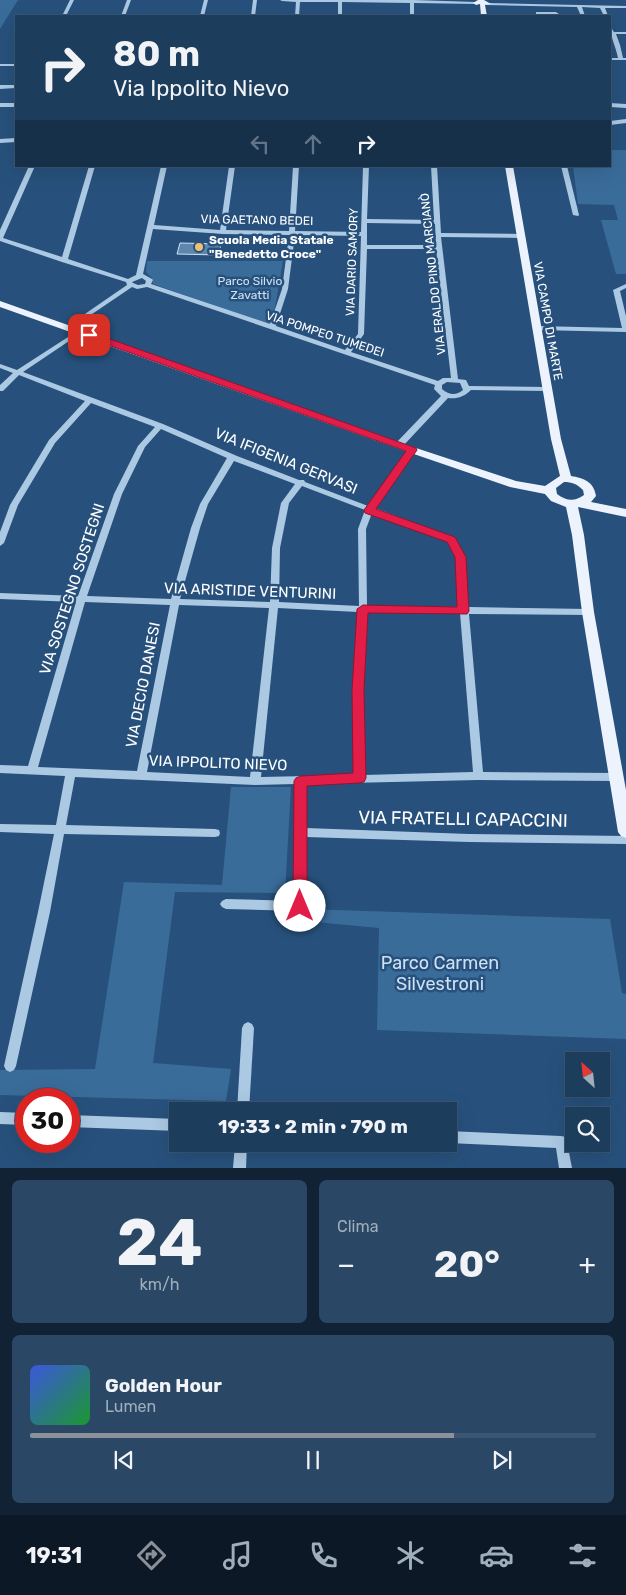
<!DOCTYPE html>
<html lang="it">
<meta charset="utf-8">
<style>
body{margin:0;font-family:Rubik,sans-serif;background:#2a4866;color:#f1f3f6;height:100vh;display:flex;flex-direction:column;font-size:19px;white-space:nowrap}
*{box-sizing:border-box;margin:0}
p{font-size:16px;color:#a0aebc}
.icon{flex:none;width:28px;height:28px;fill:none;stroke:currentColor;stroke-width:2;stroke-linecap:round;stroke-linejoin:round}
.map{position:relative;height:1168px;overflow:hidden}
.sheet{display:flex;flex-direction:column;gap:12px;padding:12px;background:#102233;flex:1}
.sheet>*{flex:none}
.hud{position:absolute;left:15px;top:15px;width:596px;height:152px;border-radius:0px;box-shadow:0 5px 20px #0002,0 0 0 1px #3b5672;background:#1d3d5d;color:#f1f3f6;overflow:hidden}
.needle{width:32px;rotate:333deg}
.buttons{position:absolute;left:565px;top:1052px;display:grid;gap:10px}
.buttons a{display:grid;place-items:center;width:45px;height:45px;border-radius:0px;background:#1d3d5d;box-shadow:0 5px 20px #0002,0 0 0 1px #3b5672;font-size:25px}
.speed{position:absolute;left:15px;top:1088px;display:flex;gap:10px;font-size:25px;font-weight:700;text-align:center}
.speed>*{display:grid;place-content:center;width:65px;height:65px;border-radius:50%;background:#1d3d5d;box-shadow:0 5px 20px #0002,0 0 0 1px #3b5672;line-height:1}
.speed .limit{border:8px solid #d22;background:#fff;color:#111}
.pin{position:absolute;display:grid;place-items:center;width:42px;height:42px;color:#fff;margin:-21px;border-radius:10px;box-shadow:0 2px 8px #0006}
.me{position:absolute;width:55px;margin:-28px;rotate:0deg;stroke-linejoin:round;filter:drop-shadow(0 0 4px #0008)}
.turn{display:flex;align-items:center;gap:18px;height:105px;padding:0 15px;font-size:22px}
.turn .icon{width:65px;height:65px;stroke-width:2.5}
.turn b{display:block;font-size:35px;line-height:42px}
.lanes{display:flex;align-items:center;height:48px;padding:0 15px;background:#0003;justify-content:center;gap:25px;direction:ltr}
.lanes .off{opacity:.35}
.big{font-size:38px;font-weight:700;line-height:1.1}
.sheet .card{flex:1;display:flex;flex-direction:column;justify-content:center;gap:8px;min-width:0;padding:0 18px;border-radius:8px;background:#2a4866}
.sheet .dial{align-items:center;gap:0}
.dial b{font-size:65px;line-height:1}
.song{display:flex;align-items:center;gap:15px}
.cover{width:60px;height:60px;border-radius:8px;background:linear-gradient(135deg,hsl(230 70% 55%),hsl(130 70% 35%))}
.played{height:5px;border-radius:2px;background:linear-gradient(90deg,#8c9099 75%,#3b5672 75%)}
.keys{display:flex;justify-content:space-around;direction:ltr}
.heat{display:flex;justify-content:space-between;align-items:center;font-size:28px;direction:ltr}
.sheet .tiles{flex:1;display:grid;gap:12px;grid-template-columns:1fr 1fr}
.card:last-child{grid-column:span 2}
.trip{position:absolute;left:169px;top:1102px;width:288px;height:50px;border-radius:0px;background:#1d3d5d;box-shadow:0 5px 20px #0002,0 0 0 1px #3b5672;font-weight:700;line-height:50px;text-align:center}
.tabs{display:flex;height:80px;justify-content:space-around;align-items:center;background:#0c1825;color:#a0aebc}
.tabs .icon{width:35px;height:35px}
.tabs .active{color:#8c9099}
.tabs b{font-size:22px;color:#f1f3f6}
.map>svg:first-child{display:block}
.green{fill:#3a6c9a}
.building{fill:#5f87ad;stroke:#cee2f4}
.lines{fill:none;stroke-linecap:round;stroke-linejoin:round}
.minor{fill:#acc9e4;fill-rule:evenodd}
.major{fill:#ecf3fc;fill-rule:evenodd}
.route{fill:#e11d48;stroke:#92132f}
.poi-dot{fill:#edc172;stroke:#27517c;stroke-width:2}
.labels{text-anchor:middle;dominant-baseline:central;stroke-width:5;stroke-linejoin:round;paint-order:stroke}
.far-street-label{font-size:12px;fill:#fff;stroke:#27517c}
.far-poi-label{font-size:12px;font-weight:bold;fill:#fff;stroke:#27517c;text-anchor:start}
.far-park-label{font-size:12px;fill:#cee2f4;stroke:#27517c}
.street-label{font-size:15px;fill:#fff;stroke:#27517c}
.near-street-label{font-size:18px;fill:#fff;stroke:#27517c}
.near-park-label{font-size:18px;fill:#cee2f4;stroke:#27517c}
</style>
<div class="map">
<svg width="626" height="1168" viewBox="0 0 626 1168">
<rect width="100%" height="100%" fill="#27517c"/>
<g class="green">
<polygon points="0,0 18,0 0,29"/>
<polygon points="610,150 626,150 626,274 616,274 601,220 618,220 614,205 578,204 573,166 610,166"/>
<polygon points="147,261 283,261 272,325 153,284 152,278 146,272"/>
<polygon points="231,787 291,787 285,893 175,892 153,1063 231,1069 226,1101 0,1095 0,1070 95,1069 124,882 222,885"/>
<polygon points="305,909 610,919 622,993 626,994 626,1039 377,1030 379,928 305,921"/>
</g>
<polygon class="building" points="180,243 221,244 219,255 177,254"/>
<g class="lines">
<g class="minor">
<polygon points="70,0 74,0 66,16 62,16"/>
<polygon points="127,0 131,0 125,16 121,16"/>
<polygon points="204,0 208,0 204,16 200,16"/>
<polygon points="253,0 257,0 255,16 251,16"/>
<polygon points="280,0 414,0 476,2 478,3 476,4 414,3 414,16 410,16 410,3 342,2 342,16 338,16 338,2 300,2 299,16 295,16 296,2 282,1"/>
<polygon points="488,3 626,6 626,8 605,8 608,16 604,16 600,8 582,7 585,16 581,16 577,7 486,5"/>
<polygon points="538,12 556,12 562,16 536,14 536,12"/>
<path d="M610 26 614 32H626V34H616L620 45 623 58H626V60H610V58H618C616 47 610 36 610 26Z"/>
<rect x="0" y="64" width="16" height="2"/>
<polygon points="0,85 16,85 16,88 0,89"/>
<rect x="0" y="103" width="16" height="4"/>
<polygon points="610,103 626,104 626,108 610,107"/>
<polygon points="626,119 626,123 610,125 610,121"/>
<polygon points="16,138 16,142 0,143 0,139"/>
<path d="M29 166H35L3 238 62 257 89 166H95L68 259 128 279 136 275 161 166H167L154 225 220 230 229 166H235L226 230 289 231 293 166H299L295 231 361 232 363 166H369L367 219 434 220 431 166H437L441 233 521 234 524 236 521 238 441 237 458 379 466 380 469 386 547 387 551 389 547 391 471 390C464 397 457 399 448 398L402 447H399L395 445 396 443 441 396 434 389 435 385 147 287 137 289 132 287 70 329H66V327L127 285 126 282 62 262 0 241V230ZM367 223 435 224 436 245H367ZM153 229 223 234 289 235 282 289 270 324 151 284 153 280 152 279 143 274ZM295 235 361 236 358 334 345 350 276 326 288 289ZM367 249H436L451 378H443L438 381 351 352 364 334ZM142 278 146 281 145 284 138 285 133 283 132 282ZM447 382 460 383 463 390C456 396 449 395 442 389V385Z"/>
<polygon points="561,166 567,166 579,215 578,216 573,215"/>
<polygon points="626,284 626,288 620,291 626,316 626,332 537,330 534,328 537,326 622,328 613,290"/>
<path d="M79 330 82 332 81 333 23 372 163 424 237 456 299 480H304L305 482 368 506 409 448H415L416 450 375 508 454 538 464 557 469 607 588 609 592 612 588 615 469 614 483 772 616 773 620 774 621 777 620 780 616 781 478 780 306 784V828L469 834 626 836V844L469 842 306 837V906L304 909 300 911 226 909 222 907 220 904 222 901 226 899 295 901 296 784 255 785 75 777 66 825 215 829 219 830 220 833 219 836 215 837 64 834 50 912 16 1066 14 1070 10 1072 6 1070 4 1066 38 912 54 834 0 832V824L56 825 65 776 0 773V765L28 766 76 602 0 599V593L78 596 114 494 138 446 155 427 91 403 55 443 18 505 4 543 0 546V532L10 505 49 440 85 401 19 375 3 391H0V385L13 373 0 368V364L17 370ZM161 429 227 458 200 504 191 528 171 599 87 596 122 494 145 447ZM234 461 295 484 281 503 272 548 270 602 180 599 200 528 208 504ZM302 486 365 510 358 529 359 606 279 602 280 548 289 503ZM372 513 448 542 456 557 460 607 367 606 366 529ZM85 602 170 605 137 771 38 767ZM179 605 269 608 250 777 147 772ZM278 608 358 612 353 690 354 775 261 777ZM367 612 460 613 473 772 364 775 363 690Z"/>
<polygon points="248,1022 252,1024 254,1028 249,1111 237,1111 242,1028 244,1024"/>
<polygon points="0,1112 26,1113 26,1125 0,1124"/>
<polygon points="69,1115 178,1119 178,1131 69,1127"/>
<polygon points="448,1131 561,1136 566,1137 572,1168 559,1168 556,1148 448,1143"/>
<polygon points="235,1144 247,1144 246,1168 233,1168"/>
</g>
<g class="major">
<polygon points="478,0 484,0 491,4 485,5 487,16 481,16 480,4 476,5 473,3"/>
<path d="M505 166H513L561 439 571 476C584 478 594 482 596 496L591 502 626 509V517L578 507 584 535 594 612 626 790V838L621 836 618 832 582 612 572 535 566 507 551 501 545 494 510 487 408 452 0 307V301L416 448 516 481 545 486 560 476 551 439ZM564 482C572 482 577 484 583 490L584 495C575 502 566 501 557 494L556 488Z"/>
</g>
</g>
<polygon class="route" points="86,333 93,333 416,448 417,450 376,509 455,537 466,557 469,611 467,614 368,613 364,690 366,778 364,782 359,783 307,786 307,906 305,910 300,912 295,910 293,906 294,781 296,778 301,776 353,773 352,690 357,609 363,605 457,607 455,557 447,542 365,513 364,510 406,451 86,337"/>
<circle class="poi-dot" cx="199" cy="247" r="5"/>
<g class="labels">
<g class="far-street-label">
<text transform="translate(257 220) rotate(1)">VIA GAETANO BEDEI</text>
<text transform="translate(352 262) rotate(-88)">VIA DARIO SAMORY</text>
<text transform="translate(433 274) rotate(-96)">VIA ERALDO PINO MARCIANÒ</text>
<text transform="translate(548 321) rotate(80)">VIA CAMPO DI MARTE</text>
<text transform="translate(325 334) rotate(18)">VIA POMPEO TUMEDEI</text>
</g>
<g class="far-poi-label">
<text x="209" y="240">Scuola Media Statale<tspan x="209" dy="14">"Benedetto Croce"</tspan></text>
</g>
<g class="far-park-label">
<text x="250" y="281">Parco Silvio<tspan x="250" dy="14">Zavatti</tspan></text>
</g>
<g class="street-label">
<text transform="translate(286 461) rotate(22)">VIA IFIGENIA GERVASI</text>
<text transform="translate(72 589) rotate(-72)">VIA SOSTEGNO SOSTEGNI</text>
<text transform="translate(250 591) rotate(2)">VIA ARISTIDE VENTURINI</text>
<text transform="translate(143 685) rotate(-79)">VIA DECIO DANESI</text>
<text transform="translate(218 763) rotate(2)">VIA IPPOLITO NIEVO</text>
</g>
<g class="near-street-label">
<text transform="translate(463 819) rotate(1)">VIA FRATELLI CAPACCINI</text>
</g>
<g class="near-park-label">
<text x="440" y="963">Parco Carmen<tspan x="440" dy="21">Silvestroni</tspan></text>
</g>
</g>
</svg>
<div class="buttons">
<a><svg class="needle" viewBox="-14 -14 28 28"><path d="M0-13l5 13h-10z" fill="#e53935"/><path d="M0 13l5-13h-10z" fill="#a0aebc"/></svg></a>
<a><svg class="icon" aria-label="search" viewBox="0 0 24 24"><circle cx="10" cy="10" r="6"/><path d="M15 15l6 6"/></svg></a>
</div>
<div class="speed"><div class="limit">30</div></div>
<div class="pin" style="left:89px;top:335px;background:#d93025"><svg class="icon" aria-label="arrive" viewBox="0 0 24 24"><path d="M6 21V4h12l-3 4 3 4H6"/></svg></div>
<svg class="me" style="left:300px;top:906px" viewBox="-20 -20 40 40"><circle r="19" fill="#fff"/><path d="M0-13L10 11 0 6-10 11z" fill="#e11d48"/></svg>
<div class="trip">19:33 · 2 min · 790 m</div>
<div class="hud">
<div class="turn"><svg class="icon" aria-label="right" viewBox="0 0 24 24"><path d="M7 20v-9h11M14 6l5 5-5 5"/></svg><div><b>80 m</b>Via Ippolito Nievo</div></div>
<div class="lanes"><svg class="icon off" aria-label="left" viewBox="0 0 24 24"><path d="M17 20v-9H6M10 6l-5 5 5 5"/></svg><svg class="icon off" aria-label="ahead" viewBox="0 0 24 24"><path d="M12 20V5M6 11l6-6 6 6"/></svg><svg class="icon" aria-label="right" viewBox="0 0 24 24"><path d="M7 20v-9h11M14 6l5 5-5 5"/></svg></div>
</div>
</div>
<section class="sheet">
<div class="tiles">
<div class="card dial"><b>24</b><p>km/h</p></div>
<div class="card"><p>Clima</p>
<div class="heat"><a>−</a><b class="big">20°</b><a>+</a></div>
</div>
<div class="card">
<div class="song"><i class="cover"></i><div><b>Golden Hour</b><p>Lumen</p></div></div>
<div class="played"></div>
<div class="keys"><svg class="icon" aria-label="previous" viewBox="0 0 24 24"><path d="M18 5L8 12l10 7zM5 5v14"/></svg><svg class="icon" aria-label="pause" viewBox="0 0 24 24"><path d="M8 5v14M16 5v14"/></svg><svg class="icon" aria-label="next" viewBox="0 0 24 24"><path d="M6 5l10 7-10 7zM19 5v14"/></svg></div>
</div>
</div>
</section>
<nav class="tabs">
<b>19:31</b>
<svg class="icon active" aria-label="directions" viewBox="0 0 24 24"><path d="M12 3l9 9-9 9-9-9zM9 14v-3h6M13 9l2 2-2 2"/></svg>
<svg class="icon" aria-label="music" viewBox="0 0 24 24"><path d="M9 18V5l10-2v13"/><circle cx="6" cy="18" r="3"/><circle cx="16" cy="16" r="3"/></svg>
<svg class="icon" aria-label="phone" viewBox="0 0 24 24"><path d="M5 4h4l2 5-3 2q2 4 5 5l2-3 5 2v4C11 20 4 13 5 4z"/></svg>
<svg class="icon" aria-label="climate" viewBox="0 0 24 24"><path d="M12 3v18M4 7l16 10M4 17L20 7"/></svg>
<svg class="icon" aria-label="car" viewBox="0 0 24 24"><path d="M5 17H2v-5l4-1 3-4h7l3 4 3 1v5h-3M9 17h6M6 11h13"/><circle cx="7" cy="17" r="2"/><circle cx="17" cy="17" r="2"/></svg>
<svg class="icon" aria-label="filters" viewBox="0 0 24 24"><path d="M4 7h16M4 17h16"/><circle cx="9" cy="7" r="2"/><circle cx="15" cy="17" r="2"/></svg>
</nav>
